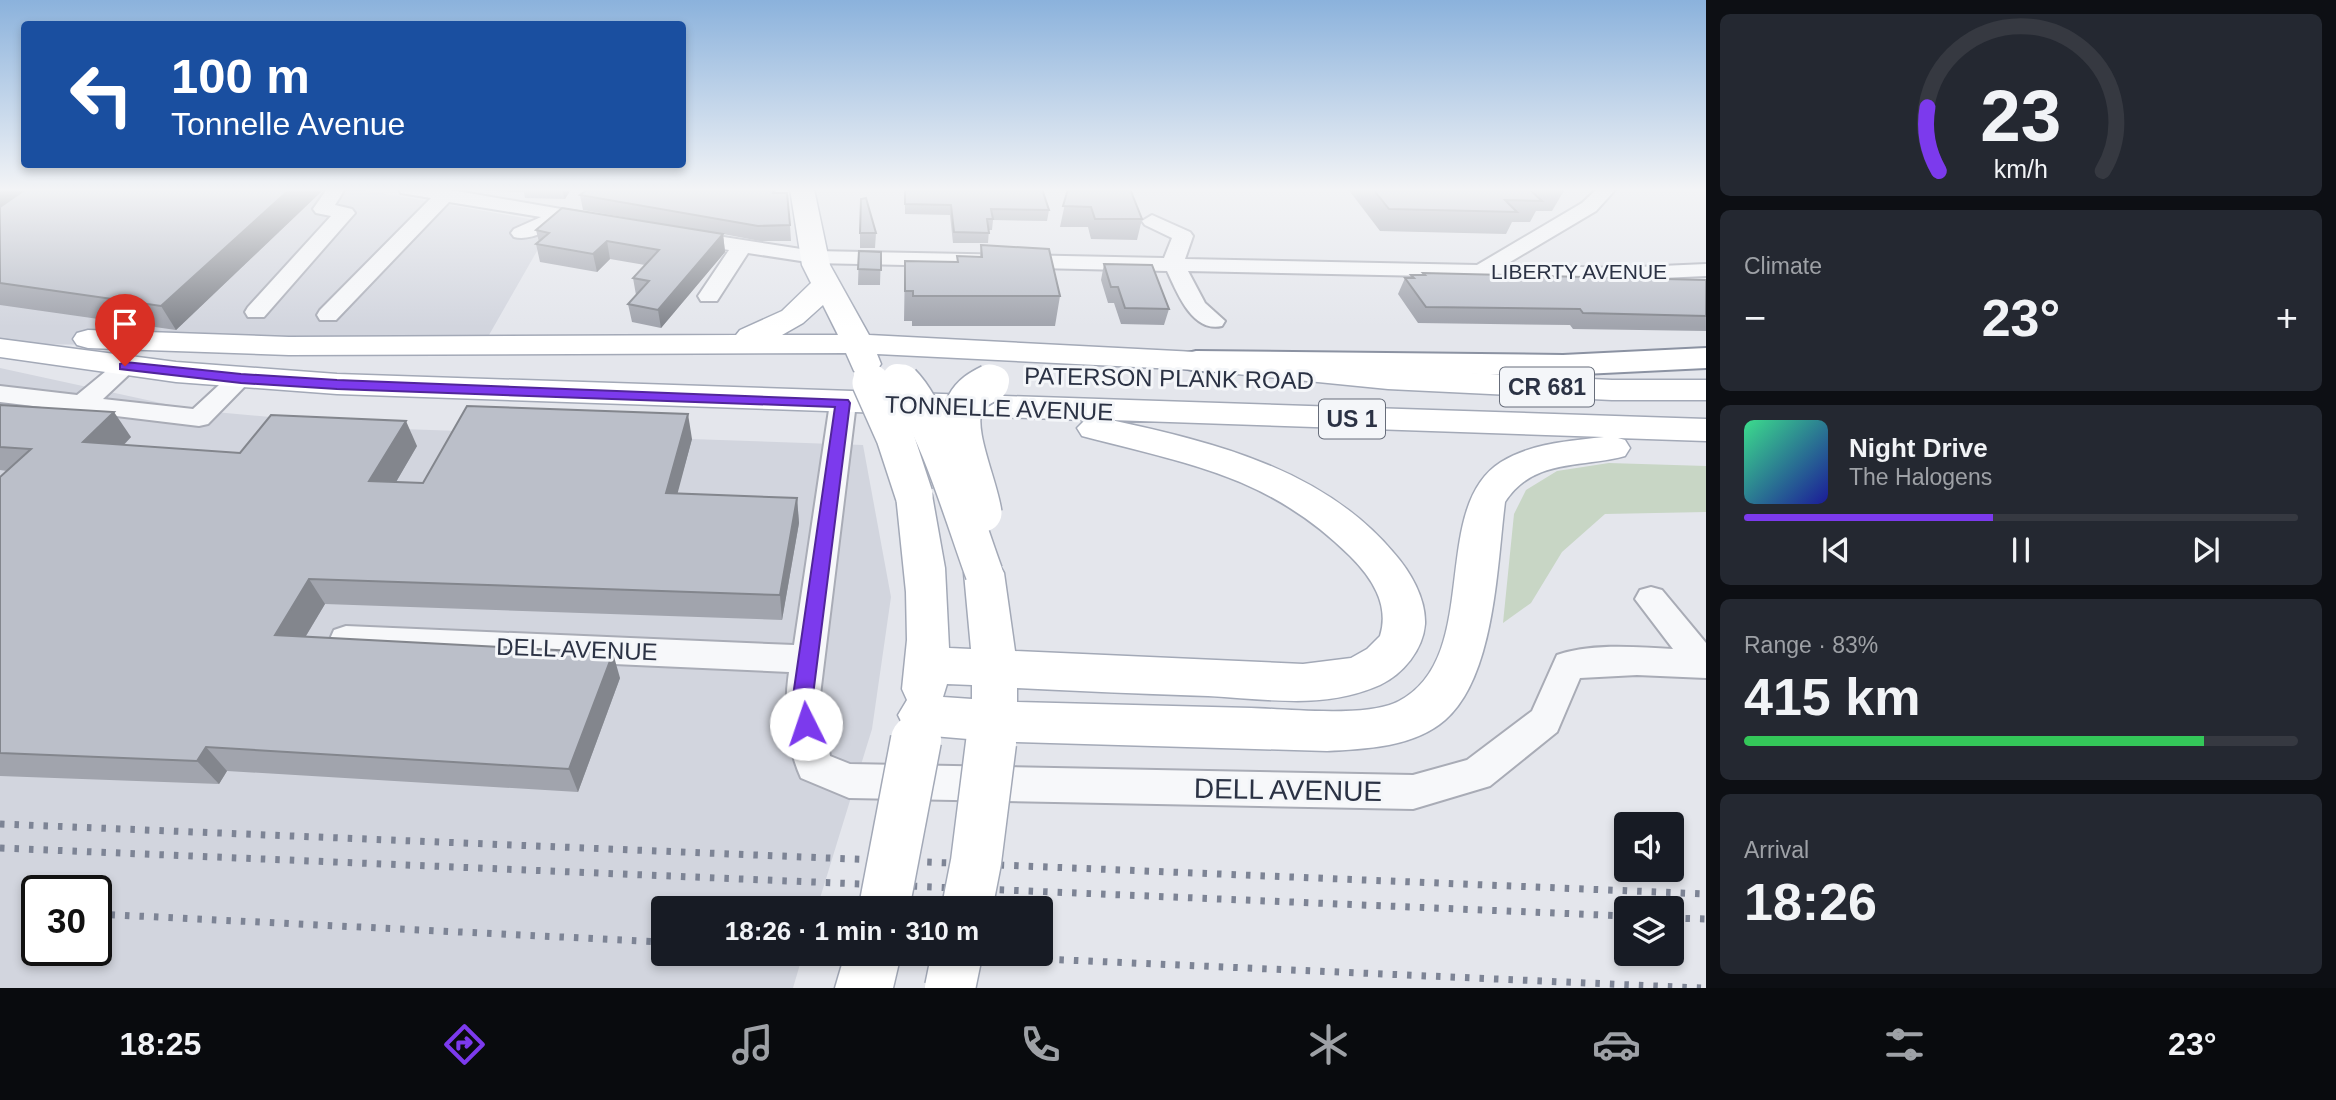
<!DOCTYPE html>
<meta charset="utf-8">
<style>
body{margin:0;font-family:Arial,sans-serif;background:#242831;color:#f1f3f6;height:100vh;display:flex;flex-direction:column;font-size:26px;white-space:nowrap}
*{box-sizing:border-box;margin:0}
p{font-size:23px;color:#9ea1a6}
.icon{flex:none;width:38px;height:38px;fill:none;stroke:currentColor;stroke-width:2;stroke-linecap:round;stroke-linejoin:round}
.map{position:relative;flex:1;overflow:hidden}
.sheet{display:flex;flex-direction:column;gap:14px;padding:14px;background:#0d0f14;width:630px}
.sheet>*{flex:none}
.guide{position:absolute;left:21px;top:21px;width:665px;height:147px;border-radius:7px;box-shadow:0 4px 10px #0003;background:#1a4fa0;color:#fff;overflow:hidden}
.controls{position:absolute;left:1614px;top:812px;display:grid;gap:14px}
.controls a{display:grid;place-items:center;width:70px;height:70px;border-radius:7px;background:#171b24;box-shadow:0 4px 10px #0003;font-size:35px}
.speed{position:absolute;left:21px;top:875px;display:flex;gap:14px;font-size:35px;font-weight:700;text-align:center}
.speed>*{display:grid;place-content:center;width:91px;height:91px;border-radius:50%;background:#171b24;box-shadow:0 4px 10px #0003;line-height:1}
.speed .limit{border:4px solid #111;border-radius:10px;background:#fff;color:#111}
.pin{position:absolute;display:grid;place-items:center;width:60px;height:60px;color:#fff;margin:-72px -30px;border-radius:50% 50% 50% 0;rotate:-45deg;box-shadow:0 0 7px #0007}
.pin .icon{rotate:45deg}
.me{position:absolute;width:77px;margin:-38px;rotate:356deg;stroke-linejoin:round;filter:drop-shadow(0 0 5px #0008)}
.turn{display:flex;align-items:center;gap:24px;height:147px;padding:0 35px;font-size:32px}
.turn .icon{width:91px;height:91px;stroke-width:2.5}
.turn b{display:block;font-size:49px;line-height:60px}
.big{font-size:52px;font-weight:700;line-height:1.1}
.sheet .card{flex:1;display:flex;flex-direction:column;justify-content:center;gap:10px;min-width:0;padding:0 24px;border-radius:10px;background:#242831}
.sheet .dial{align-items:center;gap:0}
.dial svg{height:182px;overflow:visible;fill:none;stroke:#363941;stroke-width:7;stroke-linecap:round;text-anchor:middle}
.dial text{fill:#f1f3f6;stroke:none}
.song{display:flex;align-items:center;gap:21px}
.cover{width:84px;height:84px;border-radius:10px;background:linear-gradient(135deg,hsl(150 70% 55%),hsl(240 70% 35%))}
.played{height:7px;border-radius:4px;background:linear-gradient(90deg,#7c3aed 45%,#363941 45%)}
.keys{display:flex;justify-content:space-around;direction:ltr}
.heat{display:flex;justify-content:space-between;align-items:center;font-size:38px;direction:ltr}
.charge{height:10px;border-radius:5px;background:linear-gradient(90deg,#34c759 83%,#363941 0)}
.trip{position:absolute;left:651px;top:896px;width:402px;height:70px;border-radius:7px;background:#171b24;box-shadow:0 4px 10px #0003;font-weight:700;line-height:70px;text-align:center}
.dock{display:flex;height:112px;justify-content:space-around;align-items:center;background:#090b0e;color:#9ea1a6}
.dock .icon{width:49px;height:49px}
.dock .on{color:#7c3aed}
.dock b{font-size:32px;color:#f1f3f6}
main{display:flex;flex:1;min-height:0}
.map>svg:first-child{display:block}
.built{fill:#d2d5de;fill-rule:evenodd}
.green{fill:#c8d6c5}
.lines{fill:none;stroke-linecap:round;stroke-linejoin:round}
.minor-casing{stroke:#a9acb6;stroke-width:4}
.major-casing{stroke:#a3a9b7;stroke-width:3}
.highway-casing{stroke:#8b92a2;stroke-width:4}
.minor{fill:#f7f8fa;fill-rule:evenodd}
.major{fill:#fff;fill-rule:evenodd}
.highway{fill:#fff;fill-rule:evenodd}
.rail{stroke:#7d8495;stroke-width:7;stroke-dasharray:4.5 10;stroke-linecap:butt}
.major-bridge-far2-casing{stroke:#a3a9b7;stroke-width:31;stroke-linecap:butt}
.major-bridge-far1-casing{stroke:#a3a9b7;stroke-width:40;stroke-linecap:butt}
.major-bridge-casing{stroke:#a3a9b7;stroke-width:53;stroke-linecap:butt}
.major-bridge-far2{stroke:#fff;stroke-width:28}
.major-bridge-far1{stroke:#fff;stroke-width:37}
.major-bridge{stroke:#fff;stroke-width:50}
.wall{fill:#a1a4ad}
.shaded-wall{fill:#83868d}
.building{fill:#bbbfc9;stroke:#83868d;stroke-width:2}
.route{fill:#7c3aed;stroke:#51269a;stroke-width:2}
.labels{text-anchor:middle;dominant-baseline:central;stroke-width:6;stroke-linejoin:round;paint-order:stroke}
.far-street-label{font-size:21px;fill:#2b3244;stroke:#f4f6f9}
.shield{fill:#f4f6f9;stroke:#676d7a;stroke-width:2}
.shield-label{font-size:23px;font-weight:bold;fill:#2b3244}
.street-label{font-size:24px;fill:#2b3244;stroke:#f4f6f9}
.near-street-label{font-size:28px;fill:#2b3244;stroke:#f4f6f9}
</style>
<main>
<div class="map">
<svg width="1706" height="988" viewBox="0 0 1706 988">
<rect width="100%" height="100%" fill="#e4e6ec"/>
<g class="built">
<polygon points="153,189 357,189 553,223 489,335 264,346 0,344 0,301"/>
<path d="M0 368 193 410 402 429 863 445 891 597 872 729 817 908H663V954H803L793 988H0ZM37 891H96V950H37Z"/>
</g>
<polygon class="green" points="1609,463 1706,466 1706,512 1605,514 1562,552 1531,603 1503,623 1514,514 1526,490 1557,471"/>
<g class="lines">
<defs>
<g id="minor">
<polygon points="327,189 345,189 335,205 352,209 355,213 264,317 248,317 245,312 248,307 331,216 316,213 313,209"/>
<path d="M399 189H445L590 214 600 220 590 226 560 221C550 231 529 241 514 237L511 233 514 229 541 217 449 202 336 320H320L317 315 320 310 431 198 401 193Z"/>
<path d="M1597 189H1616L1596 211 1505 265 1616 268 1706 264V276L1616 280 1188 271 1205 303 1225 321 1222 326C1192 333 1177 292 1167 271L814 263 748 253 717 301H701L698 296 729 250 685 243 678 241 675 237 678 233 685 231 814 251 1164 258 1172 238 1145 225 1142 221 1152 215 1190 232 1193 236 1185 259 1477 265 1582 203Z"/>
<polygon points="125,360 133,362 137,367 103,399 193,409 232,373 241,371 250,373 253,378 208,424 199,426 0,402 0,386 77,395 117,362"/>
<path d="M843 395 852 397 856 403 819 703 830 756 850 764 1413 775 1467 760 1532 711 1557 655C1592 643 1636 647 1673 649L1635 599 1640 590 1651 587 1662 590 1706 643V678L1637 675 1580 678 1557 732 1490 786 1413 809 849 798 801 778C786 745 784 706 789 672L346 652 334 648 330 639 334 630 346 626 794 645 830 403 834 397Z"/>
</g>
<g id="major">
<path d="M790 189H814L830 265 869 335 1196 352 1388 369 1612 380H1706V400H1612L1388 389 1196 370 877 354 881 364 876 371 865 373 854 371 846 353 289 355 88 348 77 345 73 339 77 333 88 330 289 337 736 335 740 330 782 311 811 283 802 265ZM823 305 838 335H782L803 323Z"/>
<path d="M0 339 176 362 337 374 1706 419V441L1618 438 1625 440 1630 448 1625 456C1582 468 1533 458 1505 502 1497 565 1495 677 1445 720 1414 747 1366 749 1327 751L1015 742 1008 758 991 764 974 758 968 739 921 735 905 729 898 715 907 700 902 689 907 640 906 592 896 495 901 486 914 482 927 486 932 495 945 568 949 648 971 649 964 573 970 562 984 558 998 562 1004 573 1015 651 1303 664 1351 658 1367 649 1380 636C1390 604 1371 577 1350 556 1268 475 1188 464 1082 436L1077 428 1085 420 337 394 176 382 0 357ZM1111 420 1604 437C1569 441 1532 443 1501 462 1428 508 1483 657 1399 701 1367 718 1288 709 1251 708 1173 706 1095 704 1017 702V688C1080 691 1144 694 1208 696 1267 699 1324 710 1380 685 1403 674 1423 650 1425 624 1426 598 1410 571 1393 552 1323 469 1213 442 1111 420ZM947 684 972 685V699L943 697Z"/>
<polygon points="845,954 901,954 893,988 835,988"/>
</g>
<polygon id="highway" points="1706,348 1706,368 1563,375 1196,371 1184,368 1180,361 1184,354 1196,351 1563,355"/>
</defs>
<use href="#minor" class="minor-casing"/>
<use href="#major" class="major-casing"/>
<use href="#highway" class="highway-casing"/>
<use href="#minor" class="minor"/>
<use href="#major" class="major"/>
<use href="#highway" class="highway"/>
<g class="rail">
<polyline points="0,824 1706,894"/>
<polyline points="0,848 1626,916"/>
<polyline points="96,914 663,942"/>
<polyline points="1671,918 1706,919"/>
<polyline points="929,954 1701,988"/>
</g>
<defs>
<g id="major-bridge-far2">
<polyline points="868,375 872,384"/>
<polyline points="897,378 903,384"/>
<polyline points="987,384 995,380"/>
</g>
<g id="major-bridge-far1">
<polyline points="871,383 895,437 914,495"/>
<path d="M902 383C935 416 966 525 984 573"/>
<path d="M983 513C979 484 953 431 965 404 971 393 980 388 990 383"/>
</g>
<g id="major-bridge">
<polyline points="884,908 916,740"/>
<polyline points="967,908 976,862 991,743"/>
<polyline points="950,988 957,954"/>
</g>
</defs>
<use href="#major-bridge-far2" class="major-bridge-far2-casing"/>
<use href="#major-bridge-far1" class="major-bridge-far1-casing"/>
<use href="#major-bridge" class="major-bridge-casing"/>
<use href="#major-bridge-far2" class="major-bridge-far2"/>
<use href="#major-bridge-far1" class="major-bridge-far1"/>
<use href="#major-bridge" class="major-bridge"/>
</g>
<g class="wall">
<polygon points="0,189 324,189 176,330 0,305"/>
<polygon points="486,189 571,189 565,199 525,198 524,192 487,191"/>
<polygon points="588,189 776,189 775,193 790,225 791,241 760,241 723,234 725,252 661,328 632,322 628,304 636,295 633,278 645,265 610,259 597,272 540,262 536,244 539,242 536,230 695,230 583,210 580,195"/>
<polygon points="905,189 1049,210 1047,221 993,220 992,230 989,230 988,243 953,243 950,215 905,214"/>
<polygon points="1068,189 1142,219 1137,240 1091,239 1088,227 1060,227"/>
<polygon points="1348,189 1565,189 1552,211 1536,211 1530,222 1512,222 1506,234 1380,231"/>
<polygon points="860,233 876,233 875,248 860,248"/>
<polygon points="981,245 1060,296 1055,326 912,326 912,321 904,321 905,261 957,262 957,256 980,257"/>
<polygon points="859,251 881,252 880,285 858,285"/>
<polygon points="1104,264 1169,309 1164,325 1121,324 1114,303 1108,303 1101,280"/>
<polygon points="1423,273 1706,280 1706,331 1573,329 1570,325 1418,323 1398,294 1405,278 1409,278 1411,275 1422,275"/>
<polygon points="0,405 131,437 124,445 240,453 417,446 396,482 423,483 692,439 677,493 797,498 799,523 782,620 325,604 306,636 620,678 578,792 227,771 219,784 0,776 0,477 7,471 0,470"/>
</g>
<g class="shaded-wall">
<polygon points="0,189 44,189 0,217"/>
<polygon points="290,189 324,189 176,330 161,306"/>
<polygon points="562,189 571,189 565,199"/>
<polygon points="723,234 725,252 661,328 658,310"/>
<polygon points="607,241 610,259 597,272 593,254"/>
<polygon points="114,412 131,437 102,467 83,442"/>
<polygon points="688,414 692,439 671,518 666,493"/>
<polygon points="406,421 417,446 382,506 369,481"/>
<polygon points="797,498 799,523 782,620 780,595"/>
<polygon points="309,579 325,604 292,659 275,635"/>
<polygon points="613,653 620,678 578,792 569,769"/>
<polygon points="206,747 227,771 219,784 197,761"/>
</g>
<g class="building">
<polygon points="26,189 290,189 161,306 0,283 0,207"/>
<polygon points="588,189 773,189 773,193 787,193 790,225 758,226 580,195"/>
<polygon points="905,189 1042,189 1049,210 991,209 993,219 987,219 989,233 954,232 951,205 905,204"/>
<polygon points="1068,189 1130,189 1142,219 1095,219 1091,207 1063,206"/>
<polygon points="1373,189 1529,189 1542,201 1505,200 1517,212 1389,209"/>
<polygon points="866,198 876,233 860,233 861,199"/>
<polygon points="562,208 723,234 658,310 628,304 649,281 633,278 659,250 607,241 593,254 536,244 549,233 536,230"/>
<polygon points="981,245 1049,249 1060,296 913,296 913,291 905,291 905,261 958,262 957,256 982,257"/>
<polygon points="859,251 881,252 881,270 858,269"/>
<polygon points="1104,264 1152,265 1169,309 1125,308 1118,287 1111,287"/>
<polygon points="1423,273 1706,280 1706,316 1583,313 1580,309 1426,307 1405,278 1414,278 1411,275 1425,275"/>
<polygon points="0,405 114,412 83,442 240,453 271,415 406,421 369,481 423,483 467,406 688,414 666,493 797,498 780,595 309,579 275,635 613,653 569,769 206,747 197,761 0,753 0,477 31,449 0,447"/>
</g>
<linearGradient id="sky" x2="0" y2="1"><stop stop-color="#8bb2dc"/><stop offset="0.58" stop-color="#f3f4f6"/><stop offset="1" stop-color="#f3f4f6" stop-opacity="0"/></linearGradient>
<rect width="1706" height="327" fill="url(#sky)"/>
<polygon class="route" points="125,362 241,374 337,380 848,400 850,403 812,703 816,724 813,730 806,733 799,730 792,703 835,407 337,389 241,383 120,369 120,364"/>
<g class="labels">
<g class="far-street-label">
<text x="1579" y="271">LIBERTY AVENUE</text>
</g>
<g class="shield">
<rect x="1500" y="367.5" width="94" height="39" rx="5"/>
<rect x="1319" y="399.5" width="66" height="39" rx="5"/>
</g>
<g class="shield-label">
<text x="1547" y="387">CR 681</text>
<text x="1352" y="419">US 1</text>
</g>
<g class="street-label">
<text transform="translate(1169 378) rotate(1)">PATERSON PLANK ROAD</text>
<text transform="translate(999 408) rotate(2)">TONNELLE AVENUE</text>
<text transform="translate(577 649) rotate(2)">DELL AVENUE</text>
</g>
<g class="near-street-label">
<text transform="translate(1288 790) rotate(1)">DELL AVENUE</text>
</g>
</g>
</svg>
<div class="controls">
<a><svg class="icon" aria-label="sound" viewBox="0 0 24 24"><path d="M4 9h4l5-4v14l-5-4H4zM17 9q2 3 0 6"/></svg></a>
<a><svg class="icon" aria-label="layers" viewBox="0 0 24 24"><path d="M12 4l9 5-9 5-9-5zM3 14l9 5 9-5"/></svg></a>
</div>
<div class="speed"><div class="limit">30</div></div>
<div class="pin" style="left:125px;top:366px;background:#d93025"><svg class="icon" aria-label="arrive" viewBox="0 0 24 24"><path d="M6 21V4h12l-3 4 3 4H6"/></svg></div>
<svg class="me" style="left:806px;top:724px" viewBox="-20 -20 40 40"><circle r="19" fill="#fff"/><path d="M0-13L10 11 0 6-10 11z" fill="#7c3aed"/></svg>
<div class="trip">18:26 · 1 min · 310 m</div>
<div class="guide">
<div class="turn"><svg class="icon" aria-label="left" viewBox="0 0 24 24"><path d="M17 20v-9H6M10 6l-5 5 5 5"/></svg><div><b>100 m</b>Tonnelle Avenue</div></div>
</div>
</div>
<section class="sheet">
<div class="card dial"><svg viewBox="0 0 100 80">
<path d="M14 69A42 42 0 1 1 86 69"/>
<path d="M14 69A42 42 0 0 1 9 41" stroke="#7c3aed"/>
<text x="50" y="56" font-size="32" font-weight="700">23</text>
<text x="50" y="72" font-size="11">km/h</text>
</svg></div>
<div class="card"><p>Climate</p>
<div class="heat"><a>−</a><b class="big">23°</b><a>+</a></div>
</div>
<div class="card">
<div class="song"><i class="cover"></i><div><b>Night Drive</b><p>The Halogens</p></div></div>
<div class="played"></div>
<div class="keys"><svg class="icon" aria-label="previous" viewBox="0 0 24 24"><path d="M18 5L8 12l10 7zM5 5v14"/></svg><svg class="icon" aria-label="pause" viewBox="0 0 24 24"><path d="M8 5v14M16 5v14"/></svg><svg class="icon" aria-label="next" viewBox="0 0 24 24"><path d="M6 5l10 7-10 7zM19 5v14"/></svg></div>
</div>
<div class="card"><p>Range · 83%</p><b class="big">415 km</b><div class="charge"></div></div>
<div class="card"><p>Arrival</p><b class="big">18:26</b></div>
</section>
</main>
<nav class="dock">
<b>18:25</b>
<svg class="icon on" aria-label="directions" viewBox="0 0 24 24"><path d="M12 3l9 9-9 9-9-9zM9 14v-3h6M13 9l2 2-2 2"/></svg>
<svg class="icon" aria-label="music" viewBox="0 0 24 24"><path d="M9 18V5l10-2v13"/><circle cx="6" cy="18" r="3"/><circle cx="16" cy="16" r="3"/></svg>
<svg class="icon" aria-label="phone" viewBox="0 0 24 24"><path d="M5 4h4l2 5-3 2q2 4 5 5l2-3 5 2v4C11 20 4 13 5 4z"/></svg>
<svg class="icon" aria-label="climate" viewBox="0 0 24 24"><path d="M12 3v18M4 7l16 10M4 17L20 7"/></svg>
<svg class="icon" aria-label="car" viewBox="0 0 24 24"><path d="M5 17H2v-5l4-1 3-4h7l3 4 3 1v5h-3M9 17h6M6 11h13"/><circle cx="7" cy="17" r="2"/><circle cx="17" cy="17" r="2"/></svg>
<svg class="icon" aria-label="filters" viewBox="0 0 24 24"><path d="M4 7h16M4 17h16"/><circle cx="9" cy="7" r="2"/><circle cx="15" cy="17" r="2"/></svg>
<b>23°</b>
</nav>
